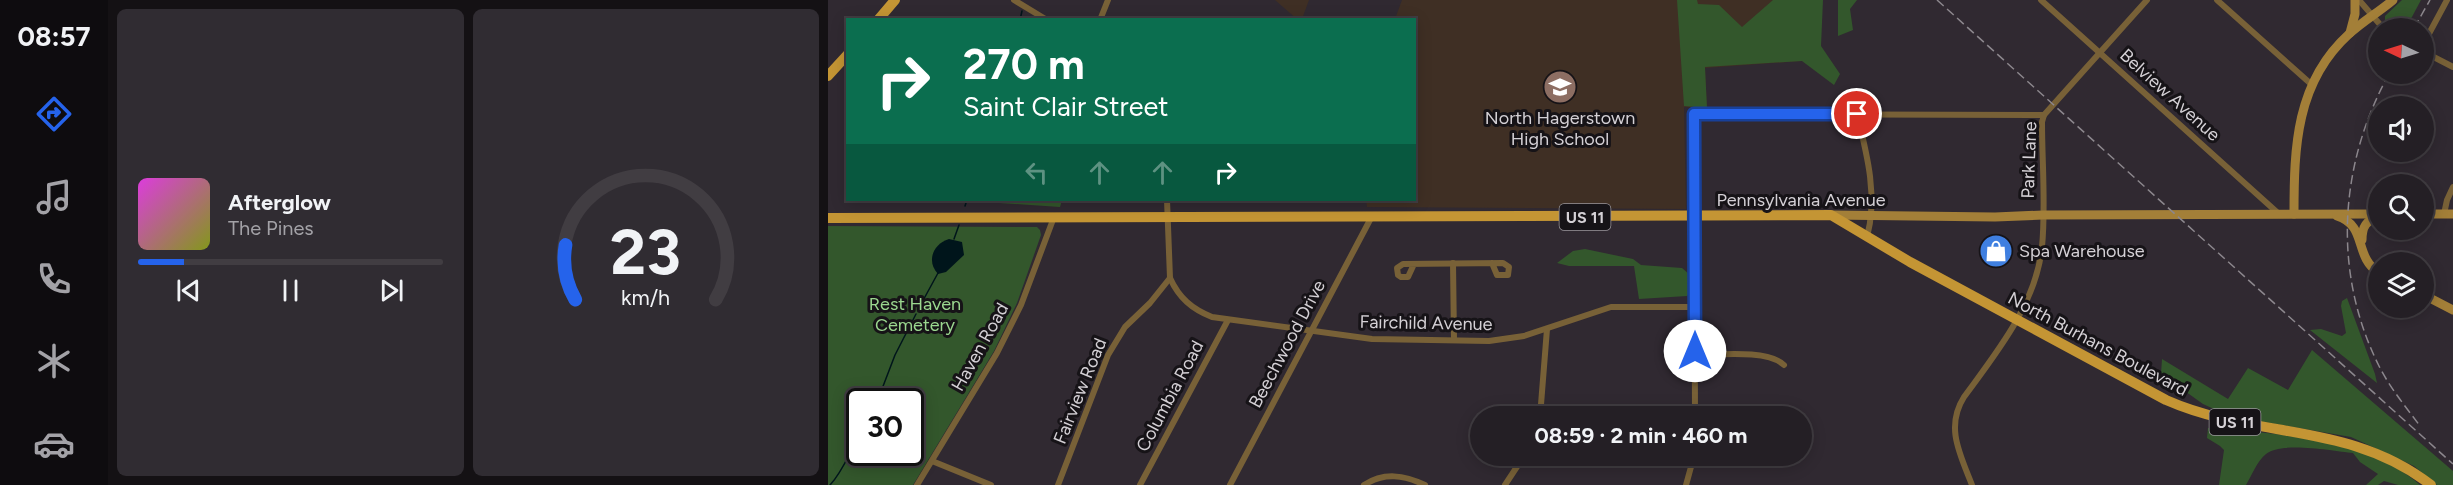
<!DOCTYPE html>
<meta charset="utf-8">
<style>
body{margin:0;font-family:Figtree,sans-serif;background:#302c32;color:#f1f3f6;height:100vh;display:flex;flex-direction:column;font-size:22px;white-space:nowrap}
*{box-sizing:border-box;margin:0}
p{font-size:20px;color:#a3a2a7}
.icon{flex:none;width:33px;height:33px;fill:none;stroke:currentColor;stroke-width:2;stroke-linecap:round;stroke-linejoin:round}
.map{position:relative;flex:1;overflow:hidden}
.drawer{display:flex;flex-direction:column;gap:9px;padding:9px;background:#141114;width:720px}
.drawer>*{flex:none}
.hud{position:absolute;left:18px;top:18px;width:570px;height:183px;border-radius:0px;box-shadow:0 3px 15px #0003,0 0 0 2px #413d42;background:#0b6e4f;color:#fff;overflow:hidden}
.needle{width:39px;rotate:274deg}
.buttons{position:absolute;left:1540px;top:18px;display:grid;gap:12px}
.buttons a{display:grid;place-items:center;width:66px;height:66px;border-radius:50%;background:#241f25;box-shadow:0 3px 15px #0003,0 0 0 2px #413d42;font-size:30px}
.speed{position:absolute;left:18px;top:388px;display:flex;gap:12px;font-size:30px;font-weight:700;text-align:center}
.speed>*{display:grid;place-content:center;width:78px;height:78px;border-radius:50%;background:#241f25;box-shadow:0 3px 15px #0003,0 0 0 2px #413d42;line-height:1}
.speed .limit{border:3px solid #111;border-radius:9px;background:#fff;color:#111}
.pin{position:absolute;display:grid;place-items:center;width:51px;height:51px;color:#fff;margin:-26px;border:3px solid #fff;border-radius:50%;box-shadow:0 2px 6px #0007}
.me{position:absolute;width:66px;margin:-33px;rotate:0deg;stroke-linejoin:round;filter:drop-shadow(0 0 4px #0008)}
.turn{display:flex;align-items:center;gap:21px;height:126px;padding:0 18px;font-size:27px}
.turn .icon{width:78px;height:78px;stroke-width:2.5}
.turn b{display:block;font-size:42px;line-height:51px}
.lanes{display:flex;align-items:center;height:57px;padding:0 18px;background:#0003;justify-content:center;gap:30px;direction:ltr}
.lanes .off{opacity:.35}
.drawer .widget{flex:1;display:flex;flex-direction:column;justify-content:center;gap:9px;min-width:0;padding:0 21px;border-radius:9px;background:#302c32}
.drawer .dial{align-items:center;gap:0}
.dial svg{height:156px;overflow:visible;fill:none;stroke:#413d42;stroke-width:7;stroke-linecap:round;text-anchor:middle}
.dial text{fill:#f1f3f6;stroke:none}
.song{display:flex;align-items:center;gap:18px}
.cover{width:72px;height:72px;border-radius:9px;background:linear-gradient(135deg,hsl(300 70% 55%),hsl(70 70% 35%))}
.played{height:6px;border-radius:3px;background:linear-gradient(90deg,#2563eb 15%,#413d42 15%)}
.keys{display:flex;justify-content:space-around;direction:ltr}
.drawer .tiles{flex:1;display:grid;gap:9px;grid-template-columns:repeat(2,1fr)}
.trip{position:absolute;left:642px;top:406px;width:342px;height:60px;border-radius:30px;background:#241f25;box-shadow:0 3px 15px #0003,0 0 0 2px #413d42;font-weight:700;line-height:60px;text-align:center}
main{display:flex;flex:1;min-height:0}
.dock{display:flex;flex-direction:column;width:108px;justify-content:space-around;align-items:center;background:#0e0c0f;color:#a3a2a7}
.dock .icon{width:42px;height:42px}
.dock .selected{color:#2563eb}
.dock b{font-size:27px;color:#f1f3f6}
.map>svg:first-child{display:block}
.education{fill:#3f2f24}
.green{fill:#33572c;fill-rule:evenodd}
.water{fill:#00151b}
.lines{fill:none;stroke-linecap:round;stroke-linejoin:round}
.stream{stroke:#00151b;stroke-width:1.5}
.street{stroke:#786137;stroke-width:6}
.secondary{stroke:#a37f38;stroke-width:9}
.primary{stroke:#c49534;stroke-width:10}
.rail{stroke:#8c878d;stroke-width:1.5;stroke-dasharray:9 4.5;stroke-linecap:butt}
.route-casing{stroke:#184099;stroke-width:15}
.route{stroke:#2563eb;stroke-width:10}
.labels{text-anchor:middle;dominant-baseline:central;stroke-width:6;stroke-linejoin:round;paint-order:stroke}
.shield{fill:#161317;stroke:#9b979c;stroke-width:1.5}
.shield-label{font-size:16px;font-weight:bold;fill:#d4d0d5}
.street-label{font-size:18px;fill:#d4d0d5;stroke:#161317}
.poi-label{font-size:18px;fill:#d4d0d5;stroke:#161317}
.park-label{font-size:18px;fill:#9bd78f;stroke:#161317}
</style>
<main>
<nav class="dock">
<b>08:57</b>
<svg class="icon selected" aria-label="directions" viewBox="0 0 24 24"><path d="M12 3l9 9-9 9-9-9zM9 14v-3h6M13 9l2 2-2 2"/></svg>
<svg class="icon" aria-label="music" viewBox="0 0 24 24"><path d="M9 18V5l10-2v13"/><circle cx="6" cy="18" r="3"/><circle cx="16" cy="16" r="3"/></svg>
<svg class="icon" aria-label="phone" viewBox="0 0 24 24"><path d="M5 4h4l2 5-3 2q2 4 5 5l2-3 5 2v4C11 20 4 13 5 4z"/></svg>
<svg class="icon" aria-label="climate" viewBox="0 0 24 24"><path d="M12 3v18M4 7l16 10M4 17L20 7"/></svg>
<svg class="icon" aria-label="car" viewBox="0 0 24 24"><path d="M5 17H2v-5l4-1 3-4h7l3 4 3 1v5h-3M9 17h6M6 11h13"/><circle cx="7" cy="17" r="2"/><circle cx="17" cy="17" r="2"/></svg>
</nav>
<section class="drawer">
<div class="tiles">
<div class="widget">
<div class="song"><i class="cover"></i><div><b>Afterglow</b><p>The Pines</p></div></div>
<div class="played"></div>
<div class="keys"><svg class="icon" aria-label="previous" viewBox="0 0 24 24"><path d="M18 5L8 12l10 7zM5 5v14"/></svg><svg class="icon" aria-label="pause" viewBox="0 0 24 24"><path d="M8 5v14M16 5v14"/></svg><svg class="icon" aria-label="next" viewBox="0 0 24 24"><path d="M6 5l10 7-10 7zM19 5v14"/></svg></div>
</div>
<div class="widget dial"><svg viewBox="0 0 100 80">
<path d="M14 69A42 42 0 1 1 86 69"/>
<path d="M14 69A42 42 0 0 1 9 41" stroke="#2563eb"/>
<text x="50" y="56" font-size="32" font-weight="700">23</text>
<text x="50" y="72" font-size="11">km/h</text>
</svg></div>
</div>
</section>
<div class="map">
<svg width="1625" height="485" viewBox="0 0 1625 485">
<rect width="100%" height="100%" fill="#302931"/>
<g class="education">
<polygon points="447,0 481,0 474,19 470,20"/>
<polygon points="574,0 995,0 974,61 877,68 879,108 856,107 858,209 539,207 538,200 586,200 586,20 567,19"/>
</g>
<g class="green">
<polygon points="849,0 869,0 870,4 891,5 914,27 945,0 995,0 993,46 1012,74 1006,85 974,61 877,67 879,108 856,106"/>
<polygon points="1010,0 1029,0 1022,9 1025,30 1010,36"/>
<polygon points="1574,0 1593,0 1578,28 1561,28 1557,25 1557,16"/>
<polygon points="126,200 234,200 232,207"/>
<path d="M0 226 209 227 212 230 213 235 189 303 166 351 85 485H0ZM32 402H82V453H32Z"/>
<polygon points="757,249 805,259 813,265 854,268 862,275 865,286 859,296 811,299 806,266 741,266 729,263 745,251"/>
<polygon points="1519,298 1547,374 1549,383 1482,330 1493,329 1514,336 1518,333 1513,306 1514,301"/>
<polygon points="1484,350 1625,471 1625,485 1609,485 1586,466 1523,437 1401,416 1375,404 1333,374 1334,359 1400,399 1420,368 1460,390"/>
<path d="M1380 428C1443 432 1544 441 1592 485H1570L1556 481 1550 485H1538L1550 474 1532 462 1525 453C1505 451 1454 441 1438 454 1429 461 1424 475 1418 485H1391L1396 450 1392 446 1379 438Z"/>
</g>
<path class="water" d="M121 239 134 242 136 255 118 272 110 274C98 261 105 244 121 239Z"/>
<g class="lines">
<g class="stream">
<polyline points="192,20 194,11"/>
<polyline points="137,206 139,200"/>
<polyline points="126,239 131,225"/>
<polyline points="92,306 110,273"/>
<polyline points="49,402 67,355 88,314"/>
<path d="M2 485C16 470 21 452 32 435"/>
</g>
<g class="street">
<polyline points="186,0 219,20"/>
<polyline points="1213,0 1451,214"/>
<polyline points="1389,0 1483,84"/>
<polyline points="1531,0 1555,28"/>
<polyline points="272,20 280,0"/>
<polyline points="1596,43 1619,0"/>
<polyline points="1596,52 1625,67"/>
<path d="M1029 114C1039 154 1050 196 1039 237"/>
<polyline points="1616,214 1619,200 1625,187"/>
<polyline points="625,263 626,340"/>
<polyline points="586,264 580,277 573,277 570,275 569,268 575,264 675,263 681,267 680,275 669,275 664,263"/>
<path d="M342 278C351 298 364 309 384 317L544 339 661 341 696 336 783 307H867"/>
<path d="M867 355C889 355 940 349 956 365"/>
<polyline points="712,417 719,329"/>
<polyline points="867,417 866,114 1216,115"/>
<polyline points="104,461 163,485"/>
<polyline points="89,485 169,353 193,305 226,217"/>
<polyline points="230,485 280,355 297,327 322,303 342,278 339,200"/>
<polyline points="312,485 400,320"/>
<polyline points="402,485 543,218"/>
<path d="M536 485C556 472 576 475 597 485"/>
<polyline points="677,485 696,456"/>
<polyline points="858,485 866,456"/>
<path d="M1144 485C1132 454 1117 427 1136 397 1169 352 1208 304 1214 247 1218 206 1214 163 1214 122L1216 115 1319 0"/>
</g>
<g class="secondary">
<polyline points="1522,33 1527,14 1527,0"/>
<path d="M1466 214C1466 147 1468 82 1521 34 1535 21 1551 12 1565 0"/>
<polyline points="1596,214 1625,214"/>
<polyline points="1003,215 1167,217 1215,215 1551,214"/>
<path d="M1509 216C1540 226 1525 256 1551 273"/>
<path d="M1534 240C1534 227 1538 220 1551 217"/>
<polyline points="1596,295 1625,310"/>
</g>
<g class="primary">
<polyline points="50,20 67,0"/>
<polyline points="0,76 20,54"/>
<path d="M0 218 1003 215 1082 262 1338 400C1429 440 1521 421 1603 485"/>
</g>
<g class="rail">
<polyline points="1109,0 1625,464"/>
<polyline points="1586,28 1602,0"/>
<path d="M1561 74C1511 164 1504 272 1551 366 1562 388 1578 407 1592 426"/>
</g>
</g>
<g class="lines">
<defs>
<polyline id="route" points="867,351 866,114 1029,114"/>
</defs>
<use href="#route" class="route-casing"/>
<use href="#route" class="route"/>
</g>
<defs>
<symbol id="school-disc" viewBox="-11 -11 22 22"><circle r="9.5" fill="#8d6e63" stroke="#161317"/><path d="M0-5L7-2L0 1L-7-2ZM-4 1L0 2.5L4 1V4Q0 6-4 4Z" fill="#fff"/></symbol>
<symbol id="shop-disc" viewBox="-11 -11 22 22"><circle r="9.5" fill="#3f7fe0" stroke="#161317"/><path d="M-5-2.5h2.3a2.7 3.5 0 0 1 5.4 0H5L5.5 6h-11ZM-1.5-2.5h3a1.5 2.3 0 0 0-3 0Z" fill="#fff"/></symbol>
</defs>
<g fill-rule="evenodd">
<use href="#school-disc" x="713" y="68" width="38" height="38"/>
<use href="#shop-disc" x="1149" y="232" width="38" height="38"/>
</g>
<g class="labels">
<g class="shield">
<rect x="731.5" y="204" width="51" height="26" rx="4.5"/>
<rect x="1381.5" y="409" width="51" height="26" rx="4.5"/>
</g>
<g class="shield-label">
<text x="757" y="217">US 11</text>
<text x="1407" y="422">US 11</text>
</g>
<g class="street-label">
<text transform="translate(1342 95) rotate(42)">Belview Avenue</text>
<text transform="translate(1201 160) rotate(-88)">Park Lane</text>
<text x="973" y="200">Pennsylvania Avenue</text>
<text transform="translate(598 323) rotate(1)">Fairchild Avenue</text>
<text transform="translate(459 344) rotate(-62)">Beechwood Drive</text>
<text transform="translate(1270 344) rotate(28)">North Burhans Boulevard</text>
<text transform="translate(152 347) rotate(-61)">Haven Road</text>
<text transform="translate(252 391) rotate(-68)">Fairview Road</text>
<text transform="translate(342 396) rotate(-62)">Columbia Road</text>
</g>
<g class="poi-label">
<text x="732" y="118">North Hagerstown<tspan x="732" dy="21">High School</tspan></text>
<text x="1191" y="251" text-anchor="start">Spa Warehouse</text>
</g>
<g class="park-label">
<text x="87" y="304">Rest Haven<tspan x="87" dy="21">Cemetery</tspan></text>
</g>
</g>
</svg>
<div class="buttons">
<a><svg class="needle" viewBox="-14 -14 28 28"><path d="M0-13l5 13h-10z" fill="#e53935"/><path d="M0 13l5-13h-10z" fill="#a3a2a7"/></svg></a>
<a><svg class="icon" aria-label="sound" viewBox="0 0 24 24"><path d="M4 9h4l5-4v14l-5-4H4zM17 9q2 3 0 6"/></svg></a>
<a><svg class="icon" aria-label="search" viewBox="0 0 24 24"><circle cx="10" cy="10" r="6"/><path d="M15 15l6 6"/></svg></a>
<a><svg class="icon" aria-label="layers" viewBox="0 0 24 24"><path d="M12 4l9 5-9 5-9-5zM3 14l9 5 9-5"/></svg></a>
</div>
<div class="speed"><div class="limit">30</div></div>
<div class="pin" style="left:1029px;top:114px;background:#d93025"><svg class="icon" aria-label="arrive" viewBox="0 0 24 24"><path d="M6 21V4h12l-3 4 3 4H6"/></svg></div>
<svg class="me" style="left:867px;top:351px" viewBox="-20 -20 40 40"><circle r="19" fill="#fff"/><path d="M0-13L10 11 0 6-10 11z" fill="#2563eb"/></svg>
<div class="trip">08:59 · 2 min · 460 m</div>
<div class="hud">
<div class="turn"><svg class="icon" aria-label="right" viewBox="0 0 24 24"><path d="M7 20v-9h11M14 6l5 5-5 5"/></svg><div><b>270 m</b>Saint Clair Street</div></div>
<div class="lanes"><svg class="icon off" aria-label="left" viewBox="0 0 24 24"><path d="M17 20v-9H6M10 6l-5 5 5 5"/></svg><svg class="icon off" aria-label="ahead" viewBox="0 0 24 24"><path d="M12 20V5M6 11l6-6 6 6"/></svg><svg class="icon off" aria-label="ahead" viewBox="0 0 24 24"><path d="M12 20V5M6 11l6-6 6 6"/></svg><svg class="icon" aria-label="right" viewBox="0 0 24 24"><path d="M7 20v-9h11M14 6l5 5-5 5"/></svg></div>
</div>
</div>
</main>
